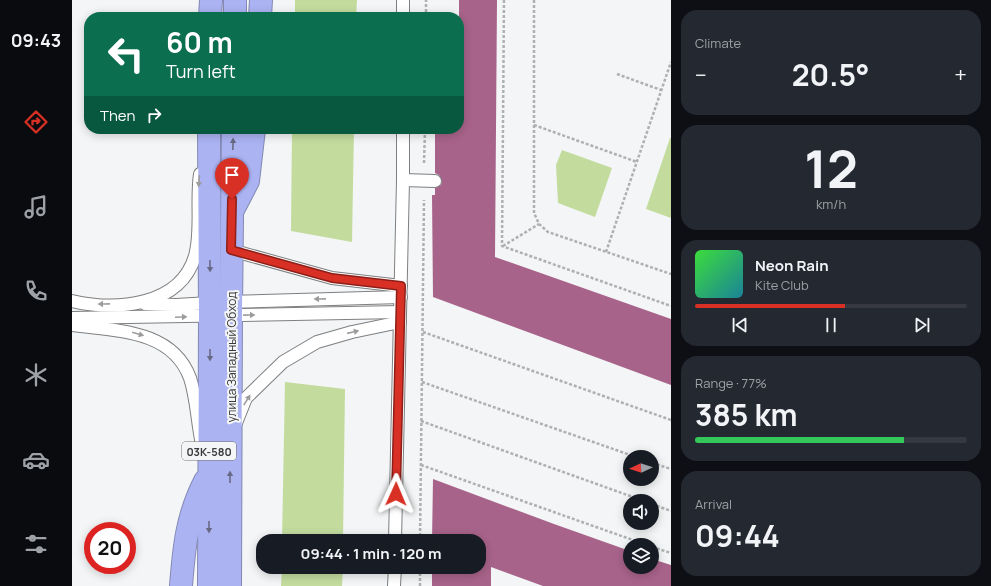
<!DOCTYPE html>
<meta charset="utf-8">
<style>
body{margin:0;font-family:Manrope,sans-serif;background:#242831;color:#f1f3f6;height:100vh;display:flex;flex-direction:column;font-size:15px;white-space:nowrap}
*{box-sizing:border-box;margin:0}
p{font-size:13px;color:#9ea1a6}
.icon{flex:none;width:22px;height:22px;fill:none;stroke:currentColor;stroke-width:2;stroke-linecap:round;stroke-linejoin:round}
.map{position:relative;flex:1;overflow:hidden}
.sheet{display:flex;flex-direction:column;gap:10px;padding:10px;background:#0d0f14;width:320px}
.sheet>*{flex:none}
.guide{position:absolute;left:12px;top:12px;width:380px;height:122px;border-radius:16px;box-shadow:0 2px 10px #0003;background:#0b6e4f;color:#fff;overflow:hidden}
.needle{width:26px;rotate:266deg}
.tools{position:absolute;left:551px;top:450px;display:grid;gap:8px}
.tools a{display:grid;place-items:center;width:36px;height:36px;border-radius:50%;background:#171b24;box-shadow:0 2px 10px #0003;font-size:20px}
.speed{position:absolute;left:12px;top:522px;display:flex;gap:8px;font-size:20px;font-weight:700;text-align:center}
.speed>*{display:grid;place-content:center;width:52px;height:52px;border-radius:50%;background:#171b24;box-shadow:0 2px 10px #0003;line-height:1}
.speed .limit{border:6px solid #d22;background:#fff;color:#111}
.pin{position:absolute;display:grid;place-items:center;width:34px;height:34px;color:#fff;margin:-41px -17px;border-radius:50% 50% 50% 0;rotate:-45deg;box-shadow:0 0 4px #0007}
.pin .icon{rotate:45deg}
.me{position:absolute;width:44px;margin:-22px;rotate:1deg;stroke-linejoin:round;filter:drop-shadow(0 0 3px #0008)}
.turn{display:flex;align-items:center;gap:14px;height:84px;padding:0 16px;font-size:18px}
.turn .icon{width:52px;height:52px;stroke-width:2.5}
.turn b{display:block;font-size:28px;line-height:34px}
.then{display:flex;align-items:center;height:38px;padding:0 16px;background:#0003;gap:8px;font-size:15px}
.big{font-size:30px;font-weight:700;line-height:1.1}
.sheet .card{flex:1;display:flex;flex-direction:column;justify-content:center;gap:6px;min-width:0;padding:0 14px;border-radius:16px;background:#242831}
.sheet .dial{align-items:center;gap:0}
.dial b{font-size:52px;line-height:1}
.song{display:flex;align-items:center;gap:12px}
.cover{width:48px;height:48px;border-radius:6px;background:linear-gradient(135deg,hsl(120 70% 55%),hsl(190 70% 35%))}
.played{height:4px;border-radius:2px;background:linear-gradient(90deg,#d93025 55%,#363941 55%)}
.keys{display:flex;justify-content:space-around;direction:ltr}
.heat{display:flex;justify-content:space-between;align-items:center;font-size:22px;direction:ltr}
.charge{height:6px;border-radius:3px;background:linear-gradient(90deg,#34c759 77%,#363941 0)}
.trip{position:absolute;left:184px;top:534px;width:230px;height:40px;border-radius:16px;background:#171b24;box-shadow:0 2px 10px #0003;font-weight:700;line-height:40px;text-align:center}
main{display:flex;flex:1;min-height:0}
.menu{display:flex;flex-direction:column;width:72px;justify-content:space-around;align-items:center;background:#090b0e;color:#9ea1a6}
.menu .icon{width:28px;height:28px}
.menu .active{color:#d93025}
.menu b{font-size:18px;color:#f1f3f6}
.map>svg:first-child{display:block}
.green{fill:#c3dc9e}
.building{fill:#a8638a}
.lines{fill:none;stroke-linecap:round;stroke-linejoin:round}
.lane-casing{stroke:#7e7f80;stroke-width:14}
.highway-casing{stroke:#8489b3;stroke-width:24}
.path{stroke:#aeb0b1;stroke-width:2.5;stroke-dasharray:3 2;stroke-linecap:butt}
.lane{stroke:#fff;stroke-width:12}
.highway{stroke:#acb3f3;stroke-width:22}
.oneway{fill:#686a85}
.oneway2{fill:#9c9c9d}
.route-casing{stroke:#8d1f18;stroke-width:10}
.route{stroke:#d93025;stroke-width:7}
.labels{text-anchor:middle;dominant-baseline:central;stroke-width:4;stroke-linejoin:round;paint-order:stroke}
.shield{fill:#f3f5f6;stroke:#727273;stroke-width:1}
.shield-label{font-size:11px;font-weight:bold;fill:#3a3a3b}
.street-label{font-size:12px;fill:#3a3a3b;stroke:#f3f5f6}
</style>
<main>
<nav class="menu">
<b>09:43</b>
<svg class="icon active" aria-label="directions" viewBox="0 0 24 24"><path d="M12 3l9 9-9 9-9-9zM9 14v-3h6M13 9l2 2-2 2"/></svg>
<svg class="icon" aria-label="music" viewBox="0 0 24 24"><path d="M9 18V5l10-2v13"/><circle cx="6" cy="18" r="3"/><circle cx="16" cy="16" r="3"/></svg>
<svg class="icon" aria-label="phone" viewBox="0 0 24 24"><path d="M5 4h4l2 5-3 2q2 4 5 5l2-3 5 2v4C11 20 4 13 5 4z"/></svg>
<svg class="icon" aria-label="climate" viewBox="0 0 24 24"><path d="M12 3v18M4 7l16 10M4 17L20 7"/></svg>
<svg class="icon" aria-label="car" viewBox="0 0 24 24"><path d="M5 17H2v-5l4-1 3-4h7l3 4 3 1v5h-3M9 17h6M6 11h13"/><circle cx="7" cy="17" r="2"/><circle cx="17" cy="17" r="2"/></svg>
<svg class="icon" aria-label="filters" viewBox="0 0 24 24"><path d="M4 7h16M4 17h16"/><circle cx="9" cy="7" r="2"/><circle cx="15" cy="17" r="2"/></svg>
</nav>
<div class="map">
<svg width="599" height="586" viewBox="0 0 599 586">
<rect width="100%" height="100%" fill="#f3f5f6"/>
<g class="green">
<polygon points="223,0 285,0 284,17 223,17"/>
<polygon points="220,129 282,129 280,242 219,231"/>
<polygon points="598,138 599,138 599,218 574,209"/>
<polygon points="490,150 540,168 523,217 486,203 484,165"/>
<polygon points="213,382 273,389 271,541 210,541"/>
<polygon points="210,567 271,567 270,586 209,586"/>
</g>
<g class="building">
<polygon points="387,0 425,0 423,257 599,319 599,385 361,297 360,195 363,195 363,188 369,185 370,181 367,175 363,173 363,129 387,129"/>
<polygon points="361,479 482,524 558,551 558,567 580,567 580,559 599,565 599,586 471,586 419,567 419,586 360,586 360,567 407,567 407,541 360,541"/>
</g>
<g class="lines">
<defs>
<g id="lane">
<polyline points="331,0 331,17"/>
<polyline points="331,180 363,181"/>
<polyline points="159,250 260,278 329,286"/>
<path d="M0 301C43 311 108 307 123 256 130 231 124 200 128 174"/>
<polyline points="154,302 329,297"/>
<polyline points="73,304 104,305 138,303 142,305"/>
<polyline points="0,318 328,312"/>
<path d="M0 325C43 331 100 329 118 378 125 399 125 422 130 444"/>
<polyline points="164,423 174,398 211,362 245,342 280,332 328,322"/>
<polyline points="323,541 331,180 331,129"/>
<polyline points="322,586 323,567"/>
</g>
<g id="highway">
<polyline points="138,17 139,0"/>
<polyline points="163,17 163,0"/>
<polyline points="188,17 189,0"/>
<polyline points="162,208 176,181 182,129"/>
<path d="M109 586C112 547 115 516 133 481"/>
<polyline points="137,586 138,316 137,129"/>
<polyline points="158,586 159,309 161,129"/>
</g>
</defs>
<use href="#lane" class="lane-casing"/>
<use href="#highway" class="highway-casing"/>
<g class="path">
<polyline points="432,0 430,246 599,306"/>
<polyline points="462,0 462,213 467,224 476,232 599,274"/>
<polyline points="354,17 354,0"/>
<polyline points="545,74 589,90"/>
<polyline points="462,125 565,162"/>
<polyline points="352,163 353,129"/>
<polyline points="431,246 467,224"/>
<polyline points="534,252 599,62"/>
<polyline points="351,332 599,420"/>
<polyline points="350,382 564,457"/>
<polyline points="349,421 572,501"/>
<polyline points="580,463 599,469"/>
<polyline points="349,465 575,545"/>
<polyline points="580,504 599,511"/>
<polyline points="348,541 352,200"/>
<polyline points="580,547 599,553"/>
<polyline points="348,586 348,567"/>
</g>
<use href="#lane" class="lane"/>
<use href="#highway" class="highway"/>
</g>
<defs><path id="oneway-solid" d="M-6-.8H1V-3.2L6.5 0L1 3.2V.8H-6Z"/></defs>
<g class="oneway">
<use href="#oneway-solid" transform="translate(161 144) rotate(-89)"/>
<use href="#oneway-solid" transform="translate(138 266) rotate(89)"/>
<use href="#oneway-solid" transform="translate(138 355) rotate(90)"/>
<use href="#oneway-solid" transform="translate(158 477) rotate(-90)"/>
<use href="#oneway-solid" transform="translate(137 527) rotate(90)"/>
</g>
<g class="oneway2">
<use href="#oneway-solid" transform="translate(127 181) rotate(95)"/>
<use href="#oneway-solid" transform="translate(248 299) rotate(179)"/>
<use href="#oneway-solid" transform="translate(32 304) rotate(179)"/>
<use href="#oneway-solid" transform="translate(177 315) rotate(-1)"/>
<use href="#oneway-solid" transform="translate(109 317) rotate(-2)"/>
<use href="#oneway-solid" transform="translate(281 332) rotate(-13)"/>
<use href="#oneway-solid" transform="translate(66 334) rotate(16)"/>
<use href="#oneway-solid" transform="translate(175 400) rotate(-58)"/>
</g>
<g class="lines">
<defs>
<polyline id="route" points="160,199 159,250 260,278 329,286 324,494"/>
</defs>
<use href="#route" class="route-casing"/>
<use href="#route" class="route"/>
</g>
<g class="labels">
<rect class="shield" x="110" y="442" width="54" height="18" rx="3"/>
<g class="shield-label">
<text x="137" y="451">03К-580</text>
</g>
<g class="street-label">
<text transform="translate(159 357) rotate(-90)">улица Западный Обход</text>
</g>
</g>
</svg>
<div class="tools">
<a><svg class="needle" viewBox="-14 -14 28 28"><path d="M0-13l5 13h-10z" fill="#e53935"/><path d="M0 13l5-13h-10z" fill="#9ea1a6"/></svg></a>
<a><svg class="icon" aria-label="sound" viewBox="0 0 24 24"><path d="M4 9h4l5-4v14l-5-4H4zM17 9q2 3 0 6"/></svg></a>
<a><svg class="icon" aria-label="layers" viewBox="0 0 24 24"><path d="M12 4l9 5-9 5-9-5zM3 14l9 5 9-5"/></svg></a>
</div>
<div class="speed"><div class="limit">20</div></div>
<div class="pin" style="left:160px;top:199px;background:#d93025"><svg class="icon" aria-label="arrive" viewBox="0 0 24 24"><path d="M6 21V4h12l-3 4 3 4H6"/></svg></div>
<svg class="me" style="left:324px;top:494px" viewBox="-20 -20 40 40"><path d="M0-17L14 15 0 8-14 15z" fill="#d93025" stroke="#fff" stroke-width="4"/></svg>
<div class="trip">09:44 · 1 min · 120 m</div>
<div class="guide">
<div class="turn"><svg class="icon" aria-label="left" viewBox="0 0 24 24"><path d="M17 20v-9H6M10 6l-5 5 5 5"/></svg><div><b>60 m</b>Turn left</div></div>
<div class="then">Then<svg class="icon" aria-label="right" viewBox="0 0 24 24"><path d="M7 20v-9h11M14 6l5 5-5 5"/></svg></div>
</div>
</div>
<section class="sheet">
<div class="card"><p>Climate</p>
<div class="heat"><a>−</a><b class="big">20.5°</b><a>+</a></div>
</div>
<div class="card dial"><b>12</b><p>km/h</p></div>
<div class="card">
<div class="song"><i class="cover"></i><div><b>Neon Rain</b><p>Kite Club</p></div></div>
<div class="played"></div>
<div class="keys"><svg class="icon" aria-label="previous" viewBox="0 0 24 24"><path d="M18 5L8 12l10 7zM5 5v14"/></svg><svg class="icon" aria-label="pause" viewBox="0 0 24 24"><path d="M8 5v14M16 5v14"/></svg><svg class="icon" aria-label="next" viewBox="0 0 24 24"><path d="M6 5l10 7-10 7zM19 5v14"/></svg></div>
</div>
<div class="card"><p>Range · 77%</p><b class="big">385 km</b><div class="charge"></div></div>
<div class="card"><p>Arrival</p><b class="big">09:44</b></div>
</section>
</main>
